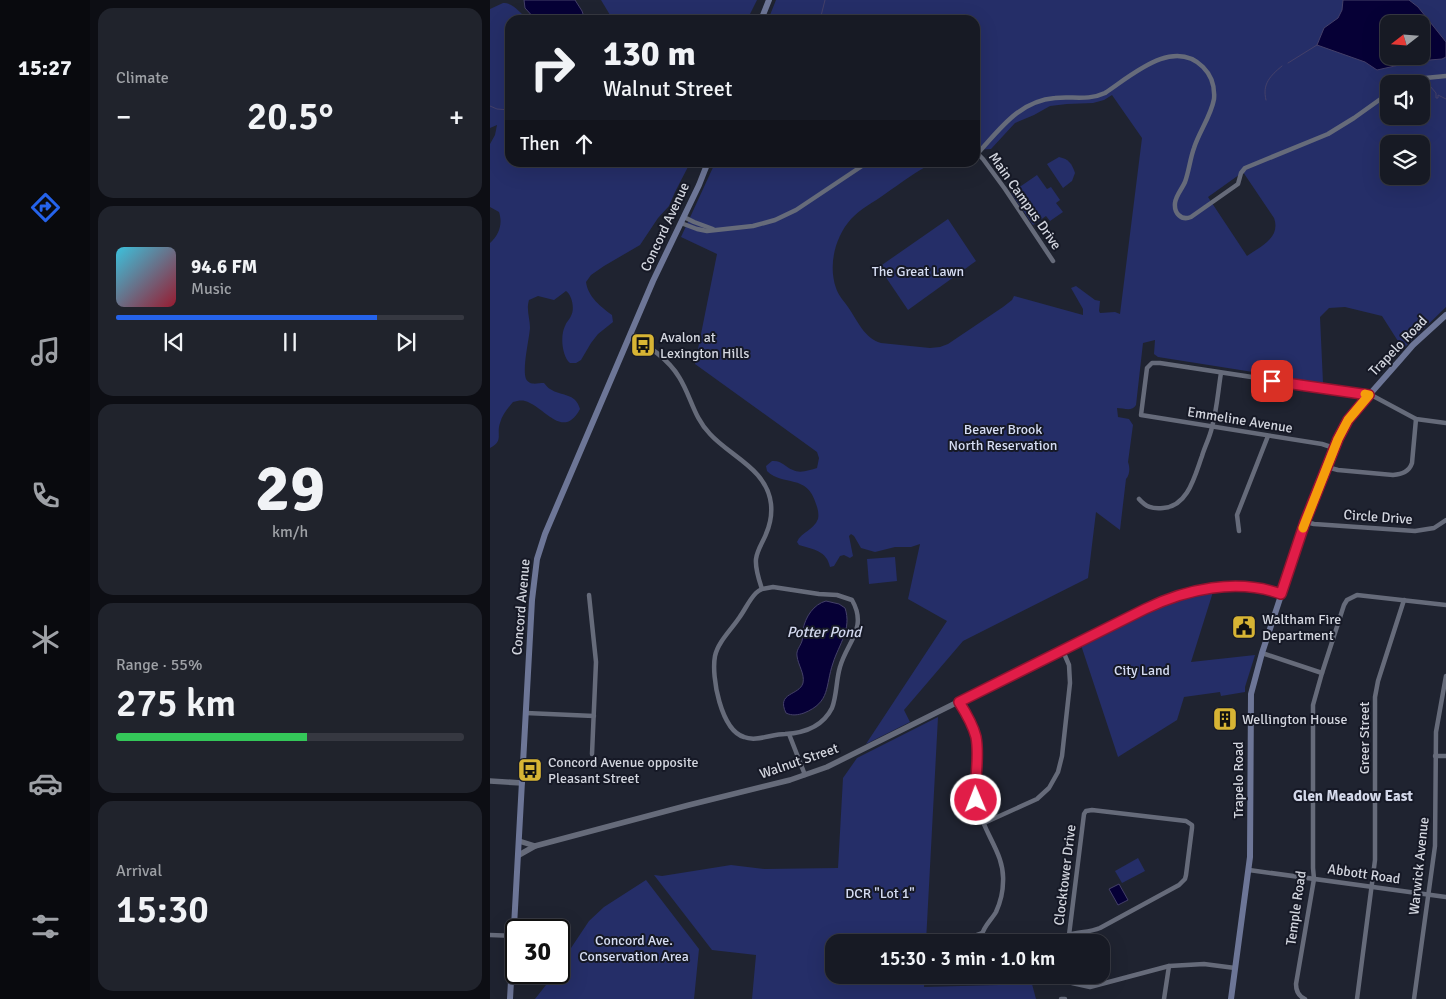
<!DOCTYPE html>
<meta charset="utf-8">
<style>
body{margin:0;font-family:Signika,sans-serif;background:#20232c;color:#f1f3f6;height:100vh;display:flex;flex-direction:column;font-size:19px;white-space:nowrap}
*{box-sizing:border-box;margin:0}
p{font-size:16px;color:#9ea1a6}
.icon{flex:none;width:28px;height:28px;fill:none;stroke:currentColor;stroke-width:2;stroke-linecap:round;stroke-linejoin:round}
.map{position:relative;flex:1;overflow:hidden}
.side{display:flex;flex-direction:column;gap:8px;padding:8px;background:#0d0e14;width:400px}
.side>*{flex:none}
.guide{position:absolute;left:15px;top:15px;width:475px;height:152px;border-radius:15px;box-shadow:0 5px 20px #0002,0 0 0 1px #363841;background:#171a24;color:#f1f3f6;overflow:hidden}
.needle{width:32px;rotate:253deg}
.buttons{position:absolute;left:890px;top:15px;display:grid;gap:10px}
.buttons a{display:grid;place-items:center;width:50px;height:50px;border-radius:10px;background:#171a24;box-shadow:0 5px 20px #0002,0 0 0 1px #363841;font-size:25px}
.speed{position:absolute;left:15px;top:919px;display:flex;gap:10px;font-size:25px;font-weight:700;text-align:center}
.speed>*{display:grid;place-content:center;width:65px;height:65px;border-radius:50%;background:#171a24;box-shadow:0 5px 20px #0002,0 0 0 1px #363841;line-height:1}
.speed .limit{border:2px solid #111;border-radius:8px;background:#fff;color:#111}
.pin{position:absolute;display:grid;place-items:center;width:42px;height:42px;color:#fff;margin:-21px;border-radius:10px;box-shadow:0 2px 8px #0006}
.me{position:absolute;width:55px;margin:-28px;rotate:359deg;stroke-linejoin:round;filter:drop-shadow(0 0 4px #0008)}
.turn{display:flex;align-items:center;gap:18px;height:105px;padding:0 15px;font-size:22px}
.turn .icon{width:65px;height:65px;stroke-width:2.5}
.turn b{display:block;font-size:35px;line-height:42px}
.then{display:flex;align-items:center;height:48px;padding:0 15px;background:#0003;gap:10px;font-size:19px}
.big{font-size:38px;font-weight:600;line-height:1.1}
.side .widget{flex:1;display:flex;flex-direction:column;justify-content:center;gap:8px;min-width:0;padding:0 18px;border-radius:15px;background:#20232c}
.side .dial{align-items:center;gap:0}
.dial b{font-size:65px;line-height:1}
.song{display:flex;align-items:center;gap:15px}
.cover{width:60px;height:60px;border-radius:8px;background:linear-gradient(135deg,hsl(190 70% 55%),hsl(350 70% 35%))}
.played{height:5px;border-radius:2px;background:linear-gradient(90deg,#2563eb 75%,#363841 75%)}
.keys{display:flex;justify-content:space-around;direction:ltr}
.heat{display:flex;justify-content:space-between;align-items:center;font-size:28px;direction:ltr}
.charge{height:8px;border-radius:4px;background:linear-gradient(90deg,#34c759 55%,#363841 0)}
.trip{position:absolute;left:335px;top:934px;width:285px;height:50px;border-radius:15px;background:#171a24;box-shadow:0 5px 20px #0002,0 0 0 1px #363841;font-weight:600;line-height:50px;text-align:center}
main{display:flex;flex:1;min-height:0}
.tab-bar{display:flex;flex-direction:column;width:90px;justify-content:space-around;align-items:center;background:#090a0e;color:#9ea1a6}
.tab-bar .icon{width:35px;height:35px}
.tab-bar .current{color:#2563eb}
.tab-bar b{font-size:22px;color:#f1f3f6}
.map>svg:first-child{display:block}
.green{fill:#252e68;fill-rule:evenodd}
.water{fill:#060036;stroke:#444069;fill-rule:evenodd}
.lines{fill:none;stroke-linecap:round;stroke-linejoin:round}
.stream{stroke:#444069;stroke-width:1}
.minor{stroke:#666b7a;stroke-width:4.5}
.tertiary{stroke:#666b7a;stroke-width:5.5}
.secondary{stroke:#6d7697;stroke-width:6}
.route-casing{stroke:#92132f;stroke-width:12}
.route{stroke:#e11d48;stroke-width:9}
.slow{stroke:#f59e0b;stroke-width:9}
.labels{text-anchor:middle;dominant-baseline:central;stroke-width:4;stroke-linejoin:round;paint-order:stroke}
.street-label{font-size:14px;fill:#d3d6df;stroke:#161926}
.park-label{font-size:14px;fill:#d6ddf3;stroke:#161926}
.poi-label{font-size:14px;fill:#d3d6df;stroke:#161926;text-anchor:start}
.water-label{font-size:15px;font-style:italic;fill:#d2d8ee;stroke:#161926}
.neighbourhood-label{font-size:15px;font-weight:bold;fill:#d3d8e9;stroke:#161926}
</style>
<main>
<nav class="tab-bar">
<b>15:27</b>
<svg class="icon current" aria-label="directions" viewBox="0 0 24 24"><path d="M12 3l9 9-9 9-9-9zM9 14v-3h6M13 9l2 2-2 2"/></svg>
<svg class="icon" aria-label="music" viewBox="0 0 24 24"><path d="M9 18V5l10-2v13"/><circle cx="6" cy="18" r="3"/><circle cx="16" cy="16" r="3"/></svg>
<svg class="icon" aria-label="phone" viewBox="0 0 24 24"><path d="M5 4h4l2 5-3 2q2 4 5 5l2-3 5 2v4C11 20 4 13 5 4z"/></svg>
<svg class="icon" aria-label="climate" viewBox="0 0 24 24"><path d="M12 3v18M4 7l16 10M4 17L20 7"/></svg>
<svg class="icon" aria-label="car" viewBox="0 0 24 24"><path d="M5 17H2v-5l4-1 3-4h7l3 4 3 1v5h-3M9 17h6M6 11h13"/><circle cx="7" cy="17" r="2"/><circle cx="17" cy="17" r="2"/></svg>
<svg class="icon" aria-label="filters" viewBox="0 0 24 24"><path d="M4 7h16M4 17h16"/><circle cx="9" cy="7" r="2"/><circle cx="15" cy="17" r="2"/></svg>
</nav>
<section class="side">
<div class="widget"><p>Climate</p>
<div class="heat"><a>−</a><b class="big">20.5°</b><a>+</a></div>
</div>
<div class="widget">
<div class="song"><i class="cover"></i><div><b>94.6 FM</b><p>Music</p></div></div>
<div class="played"></div>
<div class="keys"><svg class="icon" aria-label="previous" viewBox="0 0 24 24"><path d="M18 5L8 12l10 7zM5 5v14"/></svg><svg class="icon" aria-label="pause" viewBox="0 0 24 24"><path d="M8 5v14M16 5v14"/></svg><svg class="icon" aria-label="next" viewBox="0 0 24 24"><path d="M6 5l10 7-10 7zM19 5v14"/></svg></div>
</div>
<div class="widget dial"><b>29</b><p>km/h</p></div>
<div class="widget"><p>Range · 55%</p><b class="big">275 km</b><div class="charge"></div></div>
<div class="widget"><p>Arrival</p><b class="big">15:30</b></div>
</section>
<div class="map">
<svg width="956" height="999" viewBox="0 0 956 999">
<rect width="100%" height="100%" fill="#1f2330"/>
<g class="green">
<polygon points="111,0 267,0 257,20 123,20"/>
<path d="M286 0H956V307L913 349 892 316 855 307 839 308 830 317 833 383 668 357 664 354 665 340 653 343 646 405C642 412 634 408 627 408L628 417 639 419 643 425 638 462C640 467 640 475 636 479L630 530 606 512 598 578 473 641 414 710 420 722 376 744 457 621 418 599 430 544 421 547H405L385 552 371 548 364 536 361 534 359 536 363 556 360 558 354 555 350 556 344 566 340 567C337 551 323 549 309 545L307 542C311 532 324 530 328 519 329 514 328 509 326 504 317 473 293 487 277 471L276 466 282 461C292 460 295 467 303 470 310 474 320 470 327 468L329 458 327 452 205 364 227 254 191 237 225 163H443C426 171 411 183 395 194 384 202 370 209 361 219 345 237 338 265 346 288 348 295 354 301 358 307 367 320 375 339 391 343L440 348 450 347 458 344 513 307 522 300 524 296 593 315V309L581 288 586 286 605 300 610 301 609 311 610 313 625 312 630 314 652 138 622 95 614 100 603 103 577 104 560 106 544 115 525 123 501 149 485 150V20H278ZM899 24H931V56H899ZM899 84H931V116H899ZM899 144H931V176H899ZM753 172 784 218C791 238 771 246 757 256L718 197Z"/>
<path d="M13 3C25 3 30 14 39 20H20V162L200 163 185 192 179 206 168 218 150 245 114 266 101 275 96 282C98 297 111 307 122 315L123 322 108 334 101 343 91 360 86 363H80C72 356 70 336 75 326 76 322 80 319 81 316 85 309 82 295 76 291L64 300 48 296 39 300C36 310 40 318 40 328 39 340 32 369 36 379 40 386 47 383 54 383 56 385 58 388 60 389 72 397 85 392 90 409 73 441 54 406 35 401 31 400 27 401 23 402 18 408 12 415 10 423 6 435 14 441 0 448V243C9 235 13 224 9 212L0 207V144L5 135 7 125 0 128V9Z"/>
<path d="M569 157C579 159 582 164 585 173L582 181 573 188 557 164Z"/>
<polygon points="547,175 557,189 561,187 570,200 566,203 573,212 560,221 556,216 543,225 521,193"/>
<polygon points="458,219 486,261 418,310 389,267"/>
<polygon points="405,557 407,581 379,584 377,559"/>
<path d="M723 592 701 662 765 655 755 687V692L731 696 730 692 694 697 687 720 628 757 591 645C634 624 675 599 723 592Z"/>
<polygon points="448,717 436,942 344,942 344,975 435,975 434,987 542,984 546,999 262,999 266,955 222,950 164,875 172,876 241,865 275,869 348,868 353,778 367,758"/>
<polygon points="648,858 655,871 632,883 625,871"/>
<path d="M156 880 209 949 204 999H45L63 976 66 973 69 972C69 966 76 961 77 954L99 921 114 907Z"/>
</g>
<g class="water">
<polygon points="34,0 85,0 92,11 95,20 46,20 35,8"/>
<path d="M853 0H919L928 7 956 42V57L952 59 927 61 887 70 875 62 827 45 834 28 848 18 852 10ZM899 24H931V56H899Z"/>
<path d="M336 601 349 604 355 608C362 629 349 644 343 663 335 686 341 702 314 713 308 715 302 716 296 713 286 692 309 696 313 683 315 674 308 665 307 656 306 650 310 647 312 641 313 638 312 634 313 630 315 617 324 604 336 601Z"/>
<polygon points="629,884 638,900 628,905 619,889"/>
</g>
<g class="lines">
<g class="stream">
<polyline points="330,20 335,0"/>
<polyline points="798,63 827,45"/>
<polyline points="940,86 946,93 946,98 948,98 948,95 956,99"/>
<path d="M776 100C772 84 780 76 792 66"/>
<polyline points="0,106 7,109 20,110"/>
</g>
<g class="minor">
<polyline points="917,84 935,78 956,76"/>
<polyline points="485,151 493,159 515,189 563,261"/>
<path d="M488 153C510 129 529 101 565 98 582 96 598 101 615 93 641 76 683 37 713 67 721 75 725 87 724 99 721 116 709 132 704 148 700 159 699 171 695 182 692 189 686 195 685 203 684 213 691 221 701 217L748 184 751 173 755 168 838 134 864 118 899 93"/>
<polyline points="194,217 204,222 223,229"/>
<polyline points="191,223 207,229 217,231 263,226 285,220 306,210 378,162"/>
<path d="M140 336C157 344 179 360 189 377 201 396 204 418 220 434 241 457 277 469 281 504 282 514 280 525 276 534 273 542 267 550 266 559 265 569 269 580 272 589L283 587 329 594 347 595 362 600C378 628 357 642 350 667 346 680 347 695 342 708 333 726 314 733 295 734 282 734 266 742 254 737 231 730 221 677 225 656 228 642 241 630 249 618 255 610 259 600 266 593 268 591 270 590 272 589"/>
<polyline points="844,448 832,444 651,415 657,368 662,363 670,363 879,395 885,397 926,419 956,423"/>
<path d="M837 467 848 470 903 475C912 474 919 472 922 463L926 419"/>
<path d="M649 499C656 507 662 509 673 508 698 507 705 475 712 456 715 446 720 437 722 427 727 409 728 391 731 373"/>
<polyline points="816,522 824,524 925,531 944,528 956,520"/>
<polyline points="749,531 747,515 778,436"/>
<polyline points="99,595 106,662 102,754"/>
<polyline points="772,653 832,673"/>
<path d="M469 702C477 715 485 729 487 745 489 766 483 788 489 810 495 835 515 855 513 882 513 892 510 903 506 912 502 919 493 927 492 935 492 937 493 940 493 942"/>
<polyline points="36,713 104,716"/>
<polyline points="299,734 315,775"/>
<polyline points="945,756 956,756"/>
<polyline points="494,823 547,799 559,788 568,772 572,756 580,683 579,665 573,651"/>
<polyline points="759,870 956,897"/>
<polyline points="0,935 24,936"/>
<polyline points="479,942 481,937 492,933"/>
<path d="M565 942C576 931 596 934 610 928L689 885 695 879 696 875 702 828V825L696 821 602 810 596 811 594 814 579 935"/>
<polyline points="572,975 582,983 600,987 679,966 714,964 745,968"/>
<polyline points="571,999 575,999"/>
<polyline points="674,999 679,966"/>
<path d="M815 999C808 996 806 991 806 984L824 879 823 868V705L832 673 854 605 857 600 867 595 956 605"/>
<polyline points="867,999 885,860 885,697 888,681 914,600"/>
<polyline points="924,999 945,846 946,732 956,676"/>
</g>
<g class="tertiary">
<polyline points="0,781 32,783"/>
<polyline points="29,841 45,846"/>
<path d="M29 855 45 846 199 805 300 780 337 767 655 609C696 589 747 579 791 594"/>
</g>
<g class="secondary">
<polyline points="271,20 279,0"/>
<polyline points="20,999 42,600 47,559 55,534 163,281 209,185 218,162"/>
<polyline points="741,999 760,857 761,694 772,653 809,541 844,448 853,429 865,411 910,360 923,345 956,315"/>
</g>
</g>
<g class="lines">
<defs>
<path id="route" d="M486 800C484 779 490 758 486 737 483 725 476 713 469 702L655 609C696 589 747 578 791 594L815 522 848 439 858 420 879 395 782 381"/>
</defs>
<use href="#route" class="route-casing"/>
<use href="#route" class="route"/>
<polyline class="slow" points="813,528 848,439 858,420 879,395 875,394"/>
</g>
<defs>
<symbol id="bus-square" viewBox="-11 -11 22 22"><rect x="-9" y="-9" width="18" height="18" rx="4" fill="#d7b434" stroke="#161926"/><path d="M-5-6H5V4H4V6H2V4H-2V6H-4V4H-5ZM-3.5-4V0h7V-4ZM-3.5 1.2v1.5H-2V1.2ZM2 1.2v1.5H3.5V1.2Z" fill="#111"/></symbol>
<symbol id="civic-square" viewBox="-11 -11 22 22"><rect x="-9" y="-9" width="18" height="18" rx="4" fill="#d7b434" stroke="#161926"/><path d="M-.6-6.5H3V-4.5H.6V-3L4-1V1h2V6H-6V1h2V-1L-.6-3ZM-1.2 2.5V6h2.4V2.5Z" fill="#111"/></symbol>
<symbol id="building-square" viewBox="-11 -11 22 22"><rect x="-9" y="-9" width="18" height="18" rx="4" fill="#d7b434" stroke="#161926"/><path d="M-4-6H4V6H1V3H-1V6H-4ZM-2.5-4.3h1.7v1.8h-1.7ZM.8-4.3h1.7v1.8H.8ZM-2.5-1h1.7V.8h-1.7ZM.8-1h1.7V.8H.8Z" fill="#111"/></symbol>
</defs>
<g fill-rule="evenodd">
<use href="#bus-square" x="139" y="331" width="28" height="28"/>
<use href="#civic-square" x="740" y="613" width="28" height="28"/>
<use href="#building-square" x="721" y="705" width="28" height="28"/>
<use href="#bus-square" x="26" y="756" width="28" height="28"/>
</g>
<g class="labels">
<g class="street-label">
<text transform="translate(535 201) rotate(55)">Main Campus Drive</text>
<text transform="translate(175 227) rotate(-65)">Concord Avenue</text>
<text transform="translate(908 346) rotate(-46)">Trapelo Road</text>
<text transform="translate(750 420) rotate(9)">Emmeline Avenue</text>
<text transform="translate(888 517) rotate(4)">Circle Drive</text>
<text transform="translate(31 607) rotate(-85)">Concord Avenue</text>
<text transform="translate(874 738) rotate(-90)">Greer Street</text>
<text transform="translate(309 761) rotate(-19)">Walnut Street</text>
<text transform="translate(748 780) rotate(-90)">Trapelo Road</text>
<text transform="translate(929 866) rotate(-84)">Warwick Avenue</text>
<text transform="translate(874 874) rotate(8)">Abbott Road</text>
<text transform="translate(575 875) rotate(-83)">Clocktower Drive</text>
<text transform="translate(806 908) rotate(-82)">Temple Road</text>
</g>
<g class="park-label">
<text x="428" y="271">The Great Lawn</text>
<text x="513" y="429">Beaver Brook<tspan x="513" dy="16">North Reservation</tspan></text>
<text x="652" y="670">City Land</text>
<text x="390" y="893">DCR "Lot 1"</text>
<text x="144" y="940">Concord Ave.<tspan x="144" dy="16">Conservation Area</tspan></text>
</g>
<g class="poi-label">
<text x="170" y="337">Avalon at<tspan x="170" dy="16">Lexington Hills</tspan></text>
<text x="772" y="619">Waltham Fire<tspan x="772" dy="16">Department</tspan></text>
<text x="752" y="719">Wellington House</text>
<text x="58" y="762">Concord Avenue opposite<tspan x="58" dy="16">Pleasant Street</tspan></text>
</g>
<g class="water-label">
<text x="334" y="632">Potter Pond</text>
</g>
<g class="neighbourhood-label">
<text x="863" y="796">Glen Meadow East</text>
</g>
</g>
</svg>
<div class="buttons">
<a><svg class="needle" viewBox="-14 -14 28 28"><path d="M0-13l5 13h-10z" fill="#e53935"/><path d="M0 13l5-13h-10z" fill="#9ea1a6"/></svg></a>
<a><svg class="icon" aria-label="sound" viewBox="0 0 24 24"><path d="M4 9h4l5-4v14l-5-4H4zM17 9q2 3 0 6"/></svg></a>
<a><svg class="icon" aria-label="layers" viewBox="0 0 24 24"><path d="M12 4l9 5-9 5-9-5zM3 14l9 5 9-5"/></svg></a>
</div>
<div class="speed"><div class="limit">30</div></div>
<div class="pin" style="left:782px;top:381px;background:#d93025"><svg class="icon" aria-label="arrive" viewBox="0 0 24 24"><path d="M6 21V4h12l-3 4 3 4H6"/></svg></div>
<svg class="me" style="left:486px;top:800px" viewBox="-20 -20 40 40"><circle r="17" fill="#e11d48" stroke="#fff" stroke-width="3"/><path d="M0-11L8 9 0 5-8 9z" fill="#fff"/></svg>
<div class="trip">15:30 · 3 min · 1.0 km</div>
<div class="guide">
<div class="turn"><svg class="icon" aria-label="right" viewBox="0 0 24 24"><path d="M7 20v-9h11M14 6l5 5-5 5"/></svg><div><b>130 m</b>Walnut Street</div></div>
<div class="then">Then<svg class="icon" aria-label="ahead" viewBox="0 0 24 24"><path d="M12 20V5M6 11l6-6 6 6"/></svg></div>
</div>
</div>
</main>
